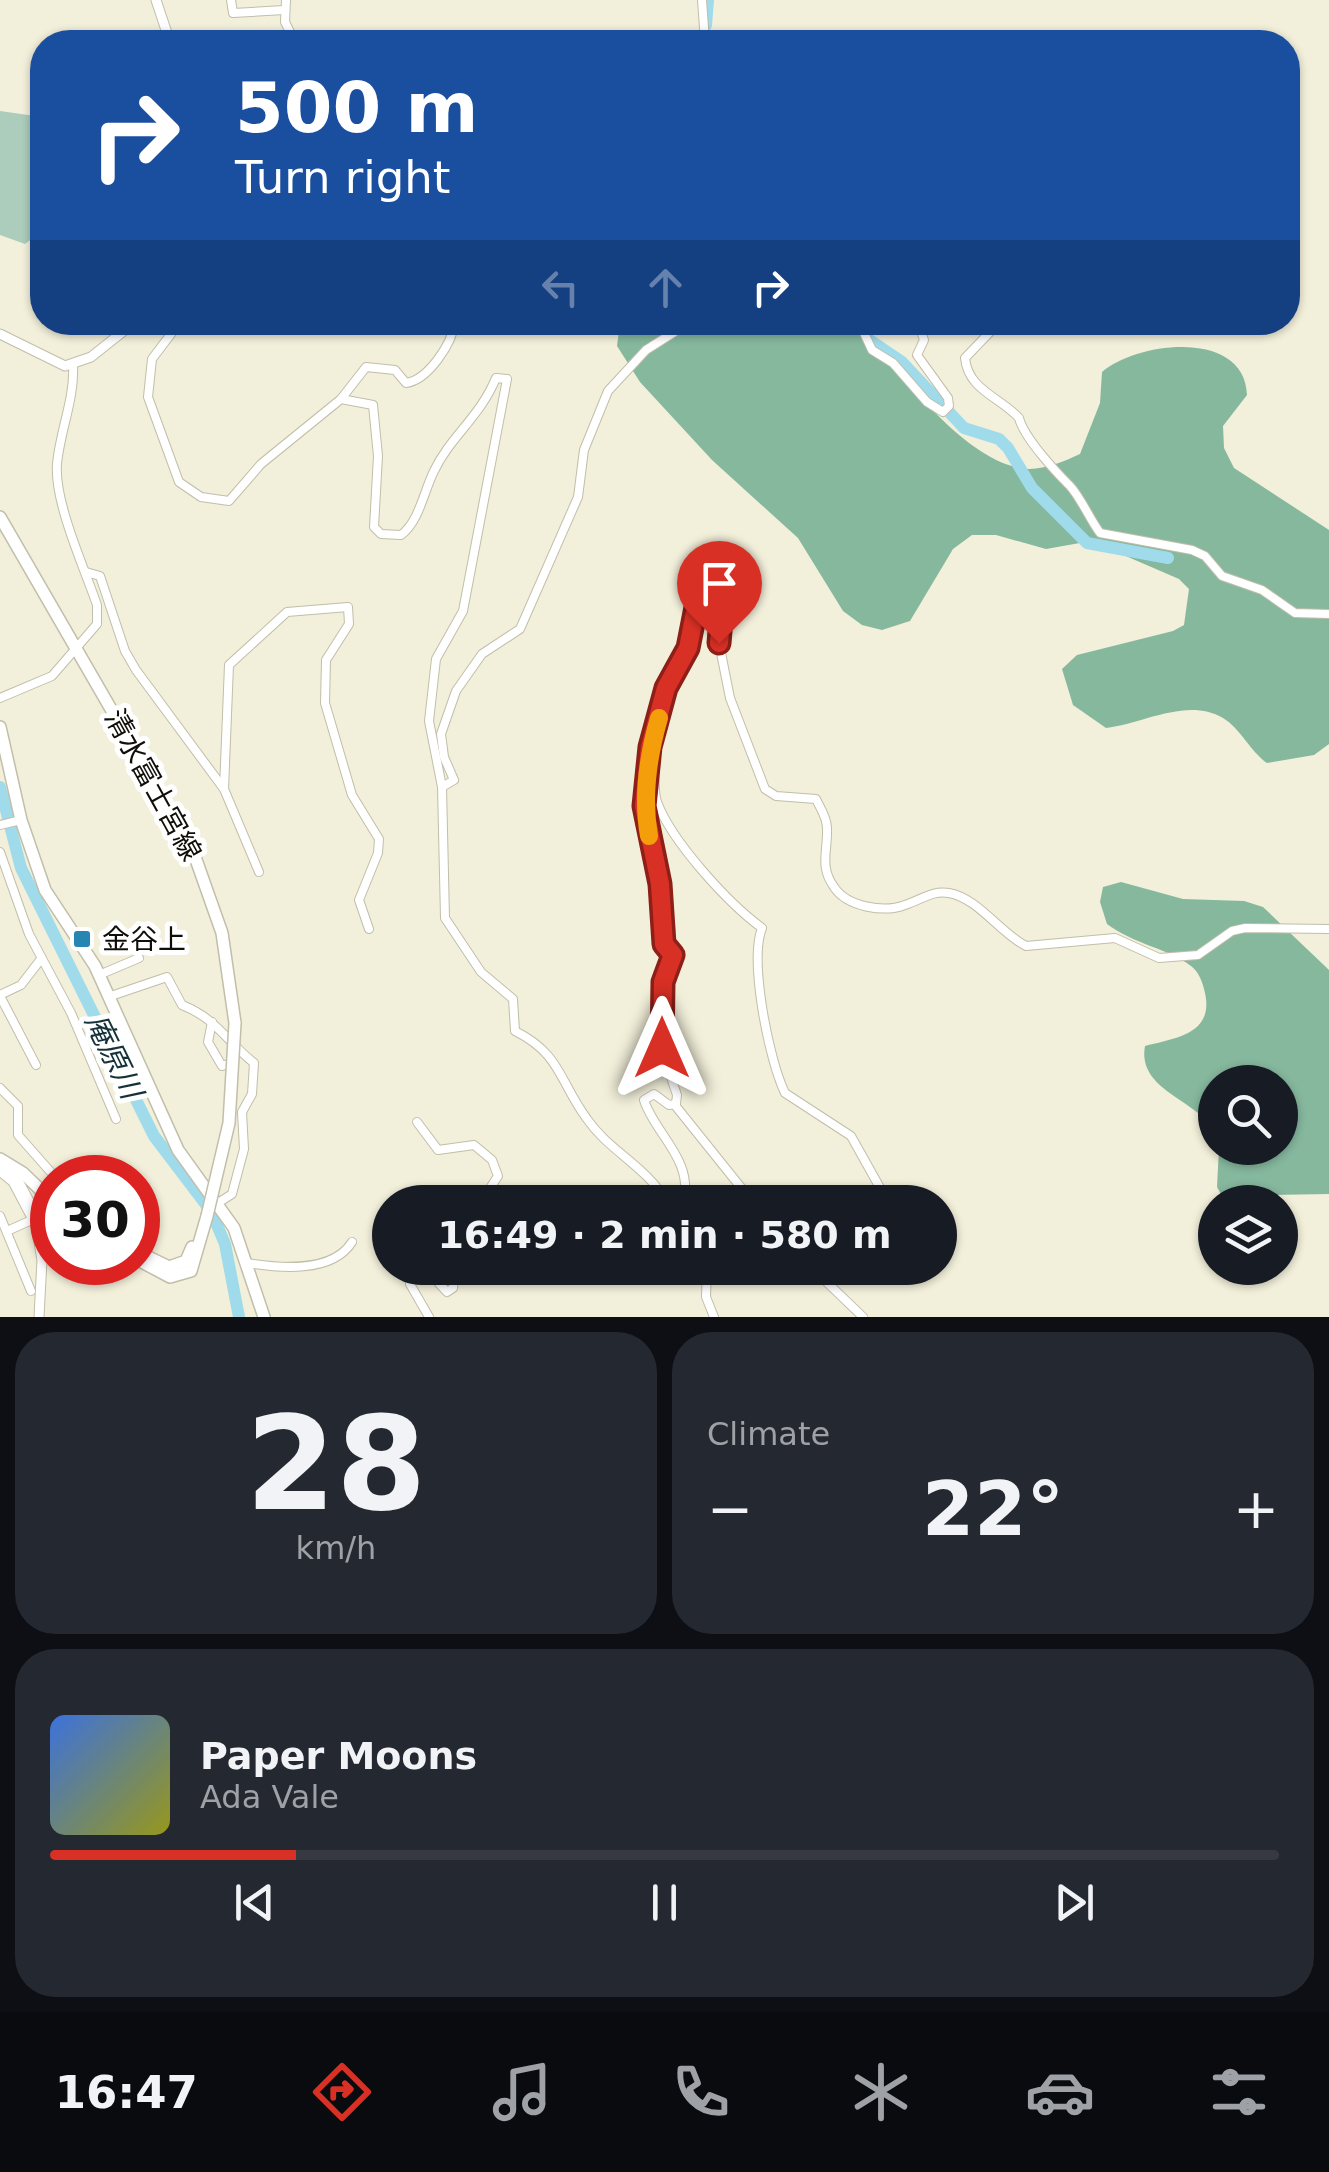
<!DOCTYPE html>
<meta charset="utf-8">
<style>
body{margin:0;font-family:"DejaVu Sans","Noto Sans JP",sans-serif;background:#242831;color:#f1f3f6;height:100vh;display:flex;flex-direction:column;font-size:38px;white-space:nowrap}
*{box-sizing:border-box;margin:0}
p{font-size:32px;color:#9ea1a6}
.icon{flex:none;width:55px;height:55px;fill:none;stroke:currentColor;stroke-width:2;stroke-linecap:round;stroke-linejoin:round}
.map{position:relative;height:1317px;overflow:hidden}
.panel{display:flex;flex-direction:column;gap:15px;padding:15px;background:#0d0f14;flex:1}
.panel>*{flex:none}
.banner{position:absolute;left:30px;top:30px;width:1270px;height:305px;border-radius:40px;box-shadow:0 2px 8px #0004;background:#1a4fa0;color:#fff;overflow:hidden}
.controls{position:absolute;left:1198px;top:1065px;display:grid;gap:20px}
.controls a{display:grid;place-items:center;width:100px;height:100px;border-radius:50%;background:#171b24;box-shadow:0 2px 8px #0004;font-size:50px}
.speed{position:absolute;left:30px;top:1155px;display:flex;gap:20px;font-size:50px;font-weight:700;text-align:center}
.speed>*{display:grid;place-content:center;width:130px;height:130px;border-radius:50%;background:#171b24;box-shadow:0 2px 8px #0004;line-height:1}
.speed .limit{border:15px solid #d22;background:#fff;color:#111}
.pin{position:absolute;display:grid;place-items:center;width:85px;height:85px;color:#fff;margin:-102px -42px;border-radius:50% 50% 50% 0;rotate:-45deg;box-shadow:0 0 10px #0007}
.pin .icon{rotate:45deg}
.me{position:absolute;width:110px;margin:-55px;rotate:0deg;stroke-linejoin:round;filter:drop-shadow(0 0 8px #0008)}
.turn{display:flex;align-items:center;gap:35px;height:210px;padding:0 40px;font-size:45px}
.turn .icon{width:130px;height:130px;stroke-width:2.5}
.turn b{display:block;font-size:70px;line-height:85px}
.lanes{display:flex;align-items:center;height:95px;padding:0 40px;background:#0003;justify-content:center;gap:50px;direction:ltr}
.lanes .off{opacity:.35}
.big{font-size:75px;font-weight:600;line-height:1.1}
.panel .card{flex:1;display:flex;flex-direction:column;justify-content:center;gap:15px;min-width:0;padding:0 35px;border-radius:40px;background:#242831}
.panel .dial{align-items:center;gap:0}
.dial b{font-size:130px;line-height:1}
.song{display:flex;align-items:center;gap:30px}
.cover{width:120px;height:120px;border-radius:15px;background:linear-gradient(135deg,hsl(220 70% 55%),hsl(60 70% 35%))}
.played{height:10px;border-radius:5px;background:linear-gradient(90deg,#d93025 20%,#363941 20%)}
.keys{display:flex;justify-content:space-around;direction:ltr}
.heat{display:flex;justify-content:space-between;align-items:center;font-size:55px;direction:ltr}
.panel .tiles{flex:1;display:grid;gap:15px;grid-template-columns:1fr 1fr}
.card:last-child{grid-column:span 2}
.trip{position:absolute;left:372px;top:1185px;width:585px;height:100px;border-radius:50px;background:#171b24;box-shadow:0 2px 8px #0004;font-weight:600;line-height:100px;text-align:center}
.tab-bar{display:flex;height:160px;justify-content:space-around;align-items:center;background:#090b0e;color:#9ea1a6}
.tab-bar .icon{width:70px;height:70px}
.tab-bar .on{color:#d93025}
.tab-bar b{font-size:45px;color:#f1f3f6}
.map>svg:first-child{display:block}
.green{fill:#accdbb}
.forest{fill:#86b89e}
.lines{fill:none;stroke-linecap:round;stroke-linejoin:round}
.river{stroke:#9fdbeb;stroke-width:12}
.minor-casing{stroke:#c1beaa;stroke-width:10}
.tertiary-casing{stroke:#c1beaa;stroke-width:11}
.primary-casing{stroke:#c1beaa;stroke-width:14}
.motorway-casing{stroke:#c1beaa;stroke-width:16}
.minor{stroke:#fff;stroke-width:8}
.tertiary{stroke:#fff;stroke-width:9}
.primary{stroke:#fff;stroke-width:11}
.motorway{stroke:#fff;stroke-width:14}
.primary-bridge-casing{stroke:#c1beaa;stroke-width:14;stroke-linecap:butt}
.primary-bridge{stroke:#fff;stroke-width:11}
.route-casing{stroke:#8d1f18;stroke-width:25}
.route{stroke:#d93025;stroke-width:18}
.slow{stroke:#f59e0b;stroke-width:18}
.poi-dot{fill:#2685b1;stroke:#fff;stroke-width:4}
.labels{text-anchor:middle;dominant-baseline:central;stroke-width:10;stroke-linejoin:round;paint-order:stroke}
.street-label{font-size:28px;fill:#0f0e07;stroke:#fff}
.poi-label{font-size:28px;fill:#0f0e07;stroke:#fff;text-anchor:start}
.water-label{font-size:30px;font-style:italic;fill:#15323a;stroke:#fff}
</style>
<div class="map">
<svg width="1329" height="1317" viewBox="0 0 1329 1317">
<rect width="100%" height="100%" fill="#f2efda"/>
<polygon class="green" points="0,111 42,117 42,231 25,244 0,235"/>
<g class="forest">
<path d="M620 323H864C893 369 963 458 1020 468 1039 472 1063 462 1080 454L1100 403 1102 372C1138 341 1245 329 1247 395L1223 426 1224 448 1234 468 1329 530V744L1314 755 1267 763C1250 751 1241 729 1223 718 1187 697 1143 724 1106 728L1073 705 1062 669 1077 655 1173 631 1184 625 1189 589 1179 579 1091 541 1046 549 996 535H972L953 549 910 621 882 630 862 625 843 611 798 538 712 460 640 382 617 346Z"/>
<path d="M1121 882 1183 899 1244 901 1263 907 1329 970V1194L1222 1196 1217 1187 1219 1148H1280V1082H1215V1130C1194 1099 1137 1089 1145 1046 1176 1038 1214 1034 1205 993 1203 983 1199 972 1191 966 1170 949 1133 944 1107 924L1100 902 1103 887Z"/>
</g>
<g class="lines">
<g class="river">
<polyline points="706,25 708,0"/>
<polyline points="864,322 868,339 902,362 964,428 999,439 1008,448 1032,488 1087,543 1168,558"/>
<polyline points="0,787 21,868 154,1136 211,1211 225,1244 239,1317"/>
</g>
<defs>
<g id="minor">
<polyline points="231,0 233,13 284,10"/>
<polyline points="286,0 285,22 291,34"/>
<polyline points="702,0 705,42"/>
<path d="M180 322 152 359 148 397 179 482 201 497 229 501 261 464 341 399 366 367 395 370 406 383C428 380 452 344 455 322"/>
<polyline points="859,322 872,350 893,363 927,402 943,412 949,406 948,398 917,355 924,340 918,322"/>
<path d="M990 322 991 331 965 358C968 390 1000 397 1019 418 1024 438 1056 472 1070 486 1081 498 1089 518 1100 533L1192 550 1205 556 1222 576 1262 590 1295 613 1329 614"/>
<path d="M341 399 373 405 378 456 374 527 381 534 401 535C419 522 424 491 434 471 450 437 480 417 496 378L507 379 463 611 436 659 429 721 442 787 445 918 481 972 513 999 515 1031C561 1054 559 1081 587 1119 609 1151 645 1165 667 1202"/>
<polyline points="86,572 100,576 125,651 136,670 224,789 259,872"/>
<path d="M0 698 52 676 97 624V605C84 567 54 502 57 464 60 431 75 398 73 365"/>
<path d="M649 757C658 771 652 787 657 802 672 842 728 903 762 928 749 961 769 1060 785 1093L851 1136 884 1195 927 1198"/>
<polyline points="442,787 454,780 444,757 441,734 456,691 482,654 520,629 578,497 584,450 608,391 646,350 676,331"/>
<polyline points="224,789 229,665 287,612 348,607 349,624 326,660 325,703 352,795 379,839 378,853 359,900 369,929"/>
<polyline points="0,825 21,820"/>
<polyline points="0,852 29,934 71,1013 116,1119"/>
<polyline points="99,975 139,958"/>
<polyline points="0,995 21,985 41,959"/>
<polyline points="0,996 36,1065"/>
<path d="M108 997 167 977 182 1005C217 1019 225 1040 254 1063L252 1094 242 1112 244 1149 232 1194 218 1203"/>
<polyline points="212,1022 208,1042 222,1066 228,1064"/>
<polyline points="0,1088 18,1106 18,1135 56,1178"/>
<polyline points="674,1104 743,1190 769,1202"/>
<polyline points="417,1122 438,1150 474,1145 492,1160 498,1176 481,1202"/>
<path d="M683 1202C695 1161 654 1133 644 1100L654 1094 669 1105 676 1104 677 1095 661 1048 663 982 673 955 664 944 660 884 645 806 650 747 666 688 687 648 708 562 725 572 719 643 730 698 765 789 776 796 816 799C820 808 827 817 827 828 828 851 819 866 834 887 847 907 884 913 905 905 921 900 932 890 949 893 978 898 1000 933 1026 946L1115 938 1159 958 1198 955 1232 931 1245 928 1329 929"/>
<polyline points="0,1216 31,1291"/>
<polyline points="7,1231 34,1219"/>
<path d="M247 1263C278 1268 332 1274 352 1242"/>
<polyline points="410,1268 410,1284 429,1317"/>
<polyline points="425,1268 447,1292 453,1288 455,1268"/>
<polyline points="707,1268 706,1297 714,1317"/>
<polyline points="812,1268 863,1317"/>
</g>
<g id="tertiary">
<polyline points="156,0 170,42"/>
<polyline points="0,334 65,366 91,357 135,322"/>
<polyline points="35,1218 42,1260 39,1317"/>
</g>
<g id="primary">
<polyline points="0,517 193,851 222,933 235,1023"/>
<polyline points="0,727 21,820 45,890 95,966 178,1150 234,1228 264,1317"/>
<polyline points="0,1159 23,1173 52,1201"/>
<polyline points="138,1252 169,1267 186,1261 192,1247"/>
<polyline points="138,1260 170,1277 191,1271 207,1216"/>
</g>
<polyline id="motorway" points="0,1168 15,1180 35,1218"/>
</defs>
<use href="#minor" class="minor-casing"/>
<use href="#tertiary" class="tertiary-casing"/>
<use href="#primary" class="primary-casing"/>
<use href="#motorway" class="motorway-casing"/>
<use href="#minor" class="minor"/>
<use href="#tertiary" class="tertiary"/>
<use href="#primary" class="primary"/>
<use href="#motorway" class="motorway"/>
<defs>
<polyline id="primary-bridge" points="207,1216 229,1123 235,1023"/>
</defs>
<use href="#primary-bridge" class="primary-bridge-casing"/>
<use href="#primary-bridge" class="primary-bridge"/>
</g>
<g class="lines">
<defs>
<polyline id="route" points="662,1048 663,982 673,955 664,944 660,884 644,806 650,747 666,688 688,648 704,567 713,562 725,572 719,643"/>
</defs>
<use href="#route" class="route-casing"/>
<use href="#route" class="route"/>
<path class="slow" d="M649 836C642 797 648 756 659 718"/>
</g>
<rect class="poi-dot" x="72" y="929" width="20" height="20" rx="5"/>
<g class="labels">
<g class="street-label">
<text transform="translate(153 785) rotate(61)">清水富士宮線</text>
</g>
<g class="poi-label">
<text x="102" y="939">金谷上</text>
</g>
<g class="water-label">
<text transform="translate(114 1056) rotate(64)">庵原川</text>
</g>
</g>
</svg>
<div class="controls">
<a><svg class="icon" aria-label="search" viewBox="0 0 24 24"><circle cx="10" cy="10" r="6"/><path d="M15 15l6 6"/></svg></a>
<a><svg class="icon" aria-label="layers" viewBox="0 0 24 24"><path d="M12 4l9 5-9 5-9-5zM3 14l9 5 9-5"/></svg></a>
</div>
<div class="speed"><div class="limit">30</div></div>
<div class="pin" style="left:719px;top:643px;background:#d93025"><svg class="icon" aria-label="arrive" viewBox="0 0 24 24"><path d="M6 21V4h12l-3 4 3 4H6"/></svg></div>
<svg class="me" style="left:662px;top:1048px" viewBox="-20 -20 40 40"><path d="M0-17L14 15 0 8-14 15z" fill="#d93025" stroke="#fff" stroke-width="4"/></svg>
<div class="trip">16:49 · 2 min · 580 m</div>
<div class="banner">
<div class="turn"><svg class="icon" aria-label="right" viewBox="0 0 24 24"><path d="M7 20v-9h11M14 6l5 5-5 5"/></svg><div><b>500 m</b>Turn right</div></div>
<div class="lanes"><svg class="icon off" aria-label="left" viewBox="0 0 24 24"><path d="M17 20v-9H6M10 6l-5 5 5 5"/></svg><svg class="icon off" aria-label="ahead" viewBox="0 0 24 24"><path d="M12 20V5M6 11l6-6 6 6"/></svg><svg class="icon" aria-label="right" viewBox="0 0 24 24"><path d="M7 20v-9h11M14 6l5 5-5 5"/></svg></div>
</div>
</div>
<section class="panel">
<div class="tiles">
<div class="card dial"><b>28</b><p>km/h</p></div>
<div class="card"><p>Climate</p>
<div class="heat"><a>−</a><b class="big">22°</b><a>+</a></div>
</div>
<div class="card">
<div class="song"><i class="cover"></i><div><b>Paper Moons</b><p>Ada Vale</p></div></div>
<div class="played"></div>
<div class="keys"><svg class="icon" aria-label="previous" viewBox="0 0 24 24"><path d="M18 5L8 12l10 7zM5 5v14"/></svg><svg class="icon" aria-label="pause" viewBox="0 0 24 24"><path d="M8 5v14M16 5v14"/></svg><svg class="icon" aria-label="next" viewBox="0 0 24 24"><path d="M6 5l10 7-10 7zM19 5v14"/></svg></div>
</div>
</div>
</section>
<nav class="tab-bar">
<b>16:47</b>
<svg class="icon on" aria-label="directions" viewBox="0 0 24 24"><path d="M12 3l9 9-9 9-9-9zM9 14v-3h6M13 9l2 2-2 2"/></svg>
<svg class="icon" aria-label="music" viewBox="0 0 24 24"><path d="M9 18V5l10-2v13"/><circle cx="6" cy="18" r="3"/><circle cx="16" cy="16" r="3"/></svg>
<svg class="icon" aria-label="phone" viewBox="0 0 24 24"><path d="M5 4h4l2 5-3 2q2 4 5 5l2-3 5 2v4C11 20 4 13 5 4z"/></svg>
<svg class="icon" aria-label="climate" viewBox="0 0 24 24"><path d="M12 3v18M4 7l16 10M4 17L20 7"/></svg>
<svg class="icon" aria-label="car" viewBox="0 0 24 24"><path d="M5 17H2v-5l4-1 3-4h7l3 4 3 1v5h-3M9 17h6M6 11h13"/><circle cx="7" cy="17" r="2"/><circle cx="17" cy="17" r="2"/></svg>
<svg class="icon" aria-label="filters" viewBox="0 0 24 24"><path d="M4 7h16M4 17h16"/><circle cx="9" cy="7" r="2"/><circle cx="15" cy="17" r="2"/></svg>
</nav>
